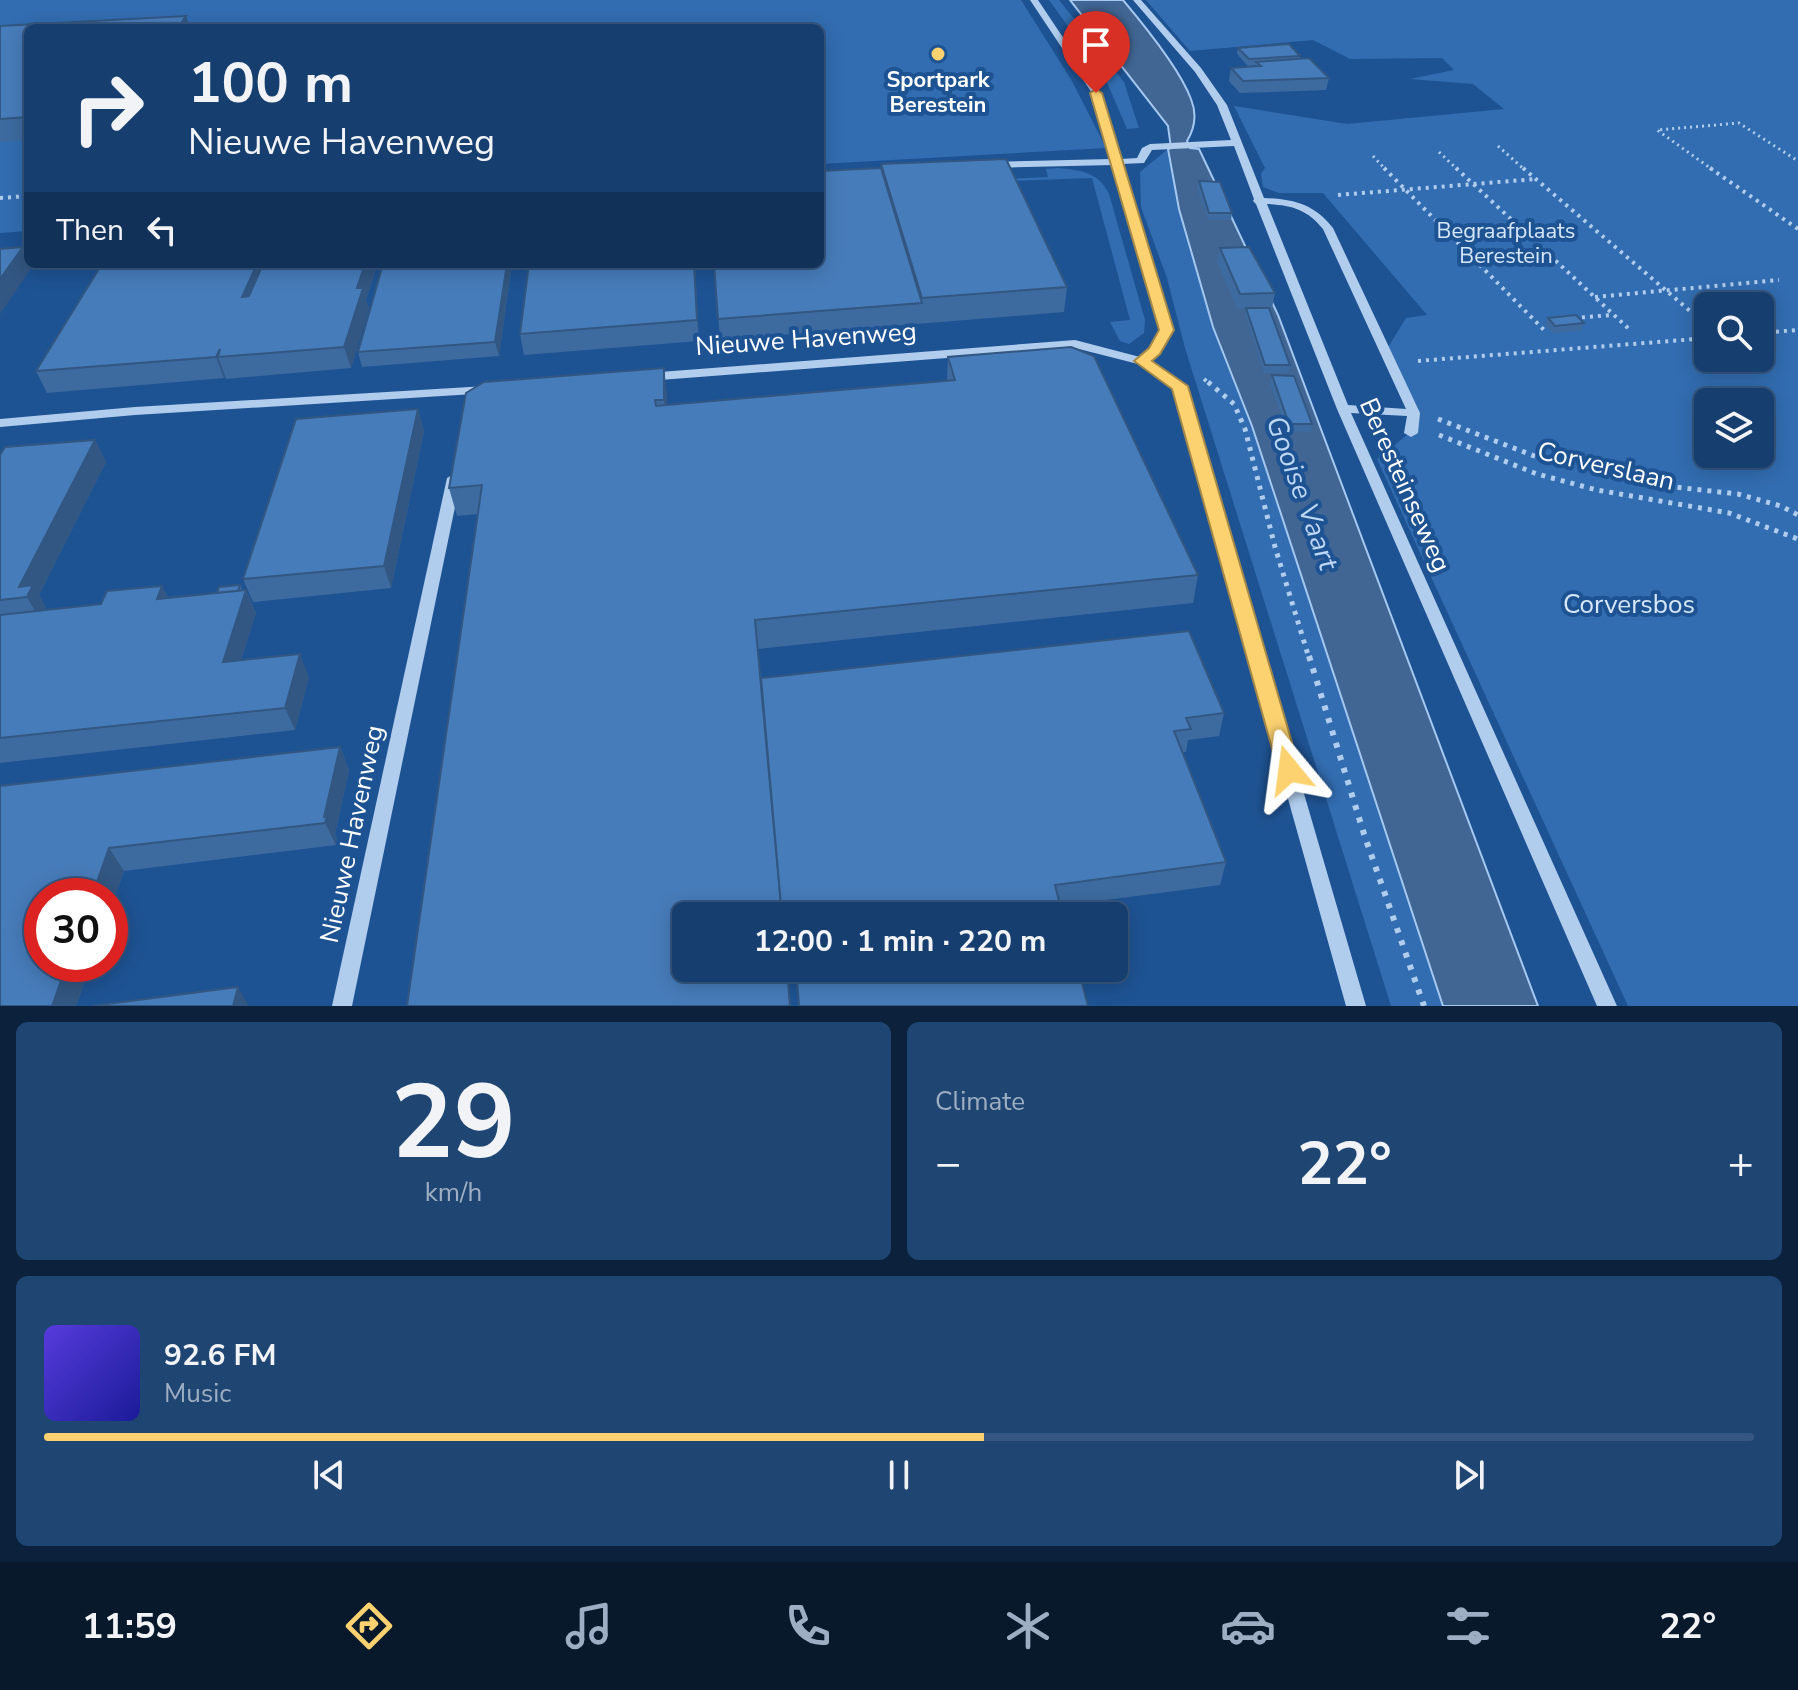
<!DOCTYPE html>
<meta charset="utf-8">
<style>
body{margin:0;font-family:"Nunito Sans",sans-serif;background:#1f4573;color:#f1f3f6;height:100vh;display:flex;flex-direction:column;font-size:30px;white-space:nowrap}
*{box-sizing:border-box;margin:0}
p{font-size:26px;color:#9eaec2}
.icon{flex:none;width:44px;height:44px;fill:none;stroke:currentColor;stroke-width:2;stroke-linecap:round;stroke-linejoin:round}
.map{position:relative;height:1006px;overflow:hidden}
.side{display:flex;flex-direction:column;gap:16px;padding:16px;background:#0c223c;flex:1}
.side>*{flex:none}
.top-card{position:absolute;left:24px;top:24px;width:800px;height:244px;border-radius:12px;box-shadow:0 4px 20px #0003,0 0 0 2px #355781;background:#163e6e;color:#f1f3f6;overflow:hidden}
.buttons{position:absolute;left:1694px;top:292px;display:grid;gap:16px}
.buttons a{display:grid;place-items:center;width:80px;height:80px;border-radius:12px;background:#163e6e;box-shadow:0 4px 20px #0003,0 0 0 2px #355781;font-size:40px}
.speed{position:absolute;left:24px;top:878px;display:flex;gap:16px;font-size:40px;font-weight:700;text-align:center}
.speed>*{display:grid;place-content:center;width:104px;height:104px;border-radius:50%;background:#163e6e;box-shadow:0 4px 20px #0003,0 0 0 2px #355781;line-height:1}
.speed .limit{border:12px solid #d22;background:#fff;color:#111}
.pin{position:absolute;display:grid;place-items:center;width:68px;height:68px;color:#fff;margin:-82px -34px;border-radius:50% 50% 50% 0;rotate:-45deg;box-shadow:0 0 8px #0007}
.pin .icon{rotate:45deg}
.me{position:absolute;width:88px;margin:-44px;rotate:344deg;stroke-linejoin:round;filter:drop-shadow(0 0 6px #0008)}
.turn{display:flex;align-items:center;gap:28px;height:168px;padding:0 32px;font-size:36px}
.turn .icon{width:104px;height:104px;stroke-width:2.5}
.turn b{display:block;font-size:56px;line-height:68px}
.then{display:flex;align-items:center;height:76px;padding:0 32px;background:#0003;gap:16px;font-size:30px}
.big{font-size:60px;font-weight:700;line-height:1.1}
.side .tile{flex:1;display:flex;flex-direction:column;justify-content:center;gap:12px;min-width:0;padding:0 28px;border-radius:12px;background:#1f4573}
.side .dial{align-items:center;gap:0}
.dial b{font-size:104px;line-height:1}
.song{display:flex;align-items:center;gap:24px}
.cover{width:96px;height:96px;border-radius:12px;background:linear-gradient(135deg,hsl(250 70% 55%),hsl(240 70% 35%))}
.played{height:8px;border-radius:4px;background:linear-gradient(90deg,#fcd270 55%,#355781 55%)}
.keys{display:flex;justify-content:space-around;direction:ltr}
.heat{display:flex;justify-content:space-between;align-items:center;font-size:44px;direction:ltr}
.side .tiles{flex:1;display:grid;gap:16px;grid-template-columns:1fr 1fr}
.tile:last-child{grid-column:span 2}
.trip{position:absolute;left:672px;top:902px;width:456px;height:80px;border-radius:12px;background:#163e6e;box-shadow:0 4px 20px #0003,0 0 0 2px #355781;font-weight:700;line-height:80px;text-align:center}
.tabs{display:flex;height:128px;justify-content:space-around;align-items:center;background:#09192c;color:#9eaec2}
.tabs .icon{width:56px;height:56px}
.tabs .on{color:#fcd270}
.tabs b{font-size:36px;color:#f1f3f6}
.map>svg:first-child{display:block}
.green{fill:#326db1;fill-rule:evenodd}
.water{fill:#416694;stroke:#a4c8f0;stroke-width:2}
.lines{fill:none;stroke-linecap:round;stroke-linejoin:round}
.path-far3{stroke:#b0cdee;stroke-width:3;stroke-dasharray:2 4;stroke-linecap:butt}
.path-far2{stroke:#b0cdee;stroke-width:4;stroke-dasharray:3 5;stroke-linecap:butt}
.path-far1{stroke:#b0cdee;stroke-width:5;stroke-dasharray:4 6;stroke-linecap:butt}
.path{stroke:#b0cdee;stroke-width:6;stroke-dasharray:5 8;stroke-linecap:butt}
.minor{fill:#b0cdee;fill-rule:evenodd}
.wall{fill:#3d6ba0}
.shaded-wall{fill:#325782}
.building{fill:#477cba;stroke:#325782;stroke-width:2}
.route{fill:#fcd270;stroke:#a48849;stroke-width:2}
.poi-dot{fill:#fcd270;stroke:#1e5393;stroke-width:3}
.labels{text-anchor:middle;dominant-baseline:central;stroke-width:8;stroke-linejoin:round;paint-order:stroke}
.far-poi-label{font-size:22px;font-weight:bold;fill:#fff;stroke:#1e5393}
.far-park-label{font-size:22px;fill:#d6e7fa;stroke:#1e5393}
.street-label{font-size:26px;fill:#fff;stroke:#1e5393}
.park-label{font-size:26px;fill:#d6e7fa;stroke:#1e5393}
.water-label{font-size:28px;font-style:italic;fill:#bdd7f5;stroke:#1e5393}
</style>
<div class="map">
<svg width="1798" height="1006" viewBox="0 0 1798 1006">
<rect width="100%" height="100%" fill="#1e5393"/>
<g class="green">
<polygon points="0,0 1021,0 1072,81 1106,148 820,164 820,28 28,28 28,231 0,233"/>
<polygon points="1049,0 1059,0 1124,82 1139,128 1127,129 1105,78"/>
<path d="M1146 0H1798V1006H1628L1377 459 1417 427 1384 354 1406 318 1427 315 1323 193H1279L1263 187 1261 174 1265 168 1234 106 1347 124 1504 109 1473 84 1410 79 1454 70 1442 58 1350 59 1313 40 1190 51ZM1708 306H1760V358H1708ZM1708 402H1760V454H1708Z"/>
<polygon points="1168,149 1179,209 1213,327 1252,426 1443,1006 1391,1006 1185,348 1167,278 1141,207 1140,172"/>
<path d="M1058 168C1080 170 1099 172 1109 194L1145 320 1144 333 1129 344 1120 341 1110 322 1130 320 1092 178 1006 181 1004 179 1048 177 1046 169Z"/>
</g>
<path class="water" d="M1070 0H1123C1144 25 1180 69 1191 99 1197 114 1195 128 1187 141L1190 148 1199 149 1278 315 1538 1006H1443L1252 426 1213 327 1179 209 1168 149 1171 148 1168 126Z"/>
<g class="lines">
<g class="path-far3">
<polyline points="1498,146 1525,170"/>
<polyline points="1439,152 1458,170"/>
<polyline points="1373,156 1386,170"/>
<polyline points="1713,170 1657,130 1739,123 1798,161"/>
</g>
<g class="path-far2">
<polyline points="1384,168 1546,332"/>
<polyline points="1456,168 1629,329"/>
<polyline points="1523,168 1704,323"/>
<polyline points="1710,168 1798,229"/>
<polyline points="1338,195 1536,179"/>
<polyline points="0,198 28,196"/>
<polyline points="1595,297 1779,280"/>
<polyline points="1574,318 1612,315"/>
<polyline points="1760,333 1798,330"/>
<polyline points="1418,361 1708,338"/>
<polyline points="1204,379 1210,384"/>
</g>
<g class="path-far1">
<polyline points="1208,382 1234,404 1245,429 1275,547 1309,658"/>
<polyline points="1438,419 1537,457 1647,484 1738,494 1781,506 1798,515"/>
<polyline points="1439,435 1537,474 1597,490 1729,513 1798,539"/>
</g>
<polyline class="path" points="1309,656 1364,834 1424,1006"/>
<g class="minor">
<path d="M1030 0H1038L1100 93 1121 159 1137 158 1142 148 1150 144 1231 140 1217 105 1195 72 1133 0H1141L1201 68 1227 105 1264 198C1294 199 1314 204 1333 228L1420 413 1418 433 1411 437 1404 433 1407 416 1351 413 1617 1006H1597L1337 409 1256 204 1253 201 1254 199 1234 146 1152 150 1144 163 1122 164 1173 330 1159 354 1150 361 1185 386 1366 1006H1346L1173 388 1138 364 1075 348 647 381 641 377 647 373 1075 340 1140 357 1150 349 1161 330 1113 165 989 168 984 165 989 162 1111 159 1092 93ZM1267 204C1291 205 1307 209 1323 229L1406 409 1348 405Z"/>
<polygon points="486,386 492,390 490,393 135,415 0,427 0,419 135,407"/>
<polygon points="454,474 461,478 352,1006 332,1006 447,478"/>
</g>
</g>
<g class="wall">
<polygon points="186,16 190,28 28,28 28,140 0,142 0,26"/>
<polygon points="1238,48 1300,56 1300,59 1329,78 1326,90 1240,93 1229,81 1231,68 1256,67 1256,65 1248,66 1237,54"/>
<polygon points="881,164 1067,287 1064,312 720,340 714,264 881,169"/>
<polygon points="1199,181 1232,213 1231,220 1208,220 1197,188"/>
<polygon points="1220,248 1275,293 1272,308 1255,308 1290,365 1288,373 1264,373 1245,315 1246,308 1237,309 1217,262"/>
<polygon points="102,264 374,264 376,269 366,300 369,308 351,368 226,379 225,376 224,378 47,393 36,371"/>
<polygon points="383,264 512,264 499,356 362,367 358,352"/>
<polygon points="695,264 699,341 524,355 520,334"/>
<polygon points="1548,318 1584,323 1581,331 1552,333 1545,325"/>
<polygon points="1071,347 1094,356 1198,575 1193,603 758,649 767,743 761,678 1189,631 1224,713 1219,736 1188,740 1186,752 1183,752 1226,862 1220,885 1061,906 1063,916 686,916 686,968 787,968 791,1006 407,1006 478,514 457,516 449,488 466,393 484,382 664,368 667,405 947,381 948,357"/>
<polygon points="1272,375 1312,424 1311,432 1287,432 1270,383"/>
<polygon points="418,409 424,431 391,588 253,602 243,579"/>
<polygon points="95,440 106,462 39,595 46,608 45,610 101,604 162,586 168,598 217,593 240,585 243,591 246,590 256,613 241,660 309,677 295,730 0,763 0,455"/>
<polygon points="340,747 349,770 335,835 337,839 336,845 124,871 110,910 110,896 42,896 42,964 91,964 76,1006 0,1006 0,786"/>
</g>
<g class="shaded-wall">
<polygon points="186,16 190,28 171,28"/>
<polygon points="23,247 28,258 28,264 31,264 32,267 0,314 0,279"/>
<polygon points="257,264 272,264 250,317 242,297"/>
<polygon points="365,264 374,264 376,269 366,300 369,308 351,368 344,347 357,288"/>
<polygon points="507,264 512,264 499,356 495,342"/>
<polygon points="694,264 695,264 699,341 697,320"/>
<polygon points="220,349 218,357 225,376 224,378 216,357"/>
<polygon points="664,368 667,394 668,426 664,400"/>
<polygon points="418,409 424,431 391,588 384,566"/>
<polygon points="95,440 106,462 39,595 46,608 40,620 27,597 19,587"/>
<polygon points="162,586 173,609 157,599"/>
<polygon points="246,590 256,613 233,685 223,662"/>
<polygon points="300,654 309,677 295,730 285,708"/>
<polygon points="340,747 349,770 335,835 337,839 336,845 325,823 324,817"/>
<polygon points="109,848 124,871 110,910 110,896 92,896"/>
<polygon points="67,964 91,964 76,1006 52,1006"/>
<polygon points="238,987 249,1006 233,1006"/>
</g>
<g class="building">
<polygon points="186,16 180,25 171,28 28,28 28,117 0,119 0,26"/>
<polygon points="1289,44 1300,56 1249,59 1238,48"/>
<polygon points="1309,58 1329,78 1243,81 1231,68 1261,66 1256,62"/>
<polygon points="1006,159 1067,287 922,298 881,164"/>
<polygon points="881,168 922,303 718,319 714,264 820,264 820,171"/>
<polygon points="1199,181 1220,182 1232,213 1209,213"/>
<polygon points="23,247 0,279 0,249"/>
<polygon points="1249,247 1275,293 1240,294 1220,248"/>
<polygon points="102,264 257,264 242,297 249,296 263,264 365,264 357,288 363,288 344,347 218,357 220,349 216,357 36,371"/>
<polygon points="383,264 507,264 495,342 358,352"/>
<polygon points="529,264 694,264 697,320 520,334"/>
<polygon points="1246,308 1269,308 1290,365 1265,365"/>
<polygon points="1576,315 1584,323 1555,326 1548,318"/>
<polygon points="1071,347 1094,356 1198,575 755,620 782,916 686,916 686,968 787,968 790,1006 407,1006 482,485 449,488 466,393 484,382 664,368 664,400 655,400 656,406 955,380 948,357"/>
<polygon points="1272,375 1294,376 1312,424 1289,424"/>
<polygon points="418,409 384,566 243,579 296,419"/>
<polygon points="95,440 19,587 33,585 27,597 0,600 0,455 5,447"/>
<polygon points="240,585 238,591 217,593 219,587"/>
<polygon points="162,586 157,599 246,590 223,662 300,654 285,708 0,738 0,615 101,604 107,591"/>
<polygon points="1189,631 1224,713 1186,718 1191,729 1174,731 1226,862 1055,885 1063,916 782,916 761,678"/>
<polygon points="340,747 324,817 327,816 325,823 109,848 92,896 42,896 42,964 67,964 52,1006 0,1006 0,786"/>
<polygon points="796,968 1078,968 1088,1006 799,1006"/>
<polygon points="238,987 233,1006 92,1006"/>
</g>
<polygon class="route" points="1096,89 1102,93 1174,330 1160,354 1152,361 1188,386 1300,770 1297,776 1289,779 1281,776 1278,770 1172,389 1134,361 1149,348 1159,330 1090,93"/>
<circle class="poi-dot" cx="938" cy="54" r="8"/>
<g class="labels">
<g class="far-poi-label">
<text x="938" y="80">Sportpark<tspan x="938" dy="25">Berestein</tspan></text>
</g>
<g class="far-park-label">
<text x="1506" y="231">Begraafplaats<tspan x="1506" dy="25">Berestein</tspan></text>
</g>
<g class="street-label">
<text transform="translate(806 339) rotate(-4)">Nieuwe Havenweg</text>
<text transform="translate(1606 466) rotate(13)">Corverslaan</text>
<text transform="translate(1405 485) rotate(66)">Beresteinseweg</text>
<text transform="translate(352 834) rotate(-78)">Nieuwe Havenweg</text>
</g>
<g class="park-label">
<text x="1629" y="604">Corversbos</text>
</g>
<g class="water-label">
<text transform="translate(1302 493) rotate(70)">Gooise Vaart</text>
</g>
</g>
</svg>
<div class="buttons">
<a><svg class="icon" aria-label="search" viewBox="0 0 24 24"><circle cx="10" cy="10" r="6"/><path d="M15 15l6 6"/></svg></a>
<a><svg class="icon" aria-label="layers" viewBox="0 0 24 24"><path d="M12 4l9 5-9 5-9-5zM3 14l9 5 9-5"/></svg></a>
</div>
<div class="speed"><div class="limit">30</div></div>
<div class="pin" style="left:1096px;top:93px;background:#d93025"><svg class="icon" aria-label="arrive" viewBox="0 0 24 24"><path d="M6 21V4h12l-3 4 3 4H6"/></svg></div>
<svg class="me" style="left:1289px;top:770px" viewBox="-20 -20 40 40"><path d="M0-17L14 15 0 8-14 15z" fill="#fcd270" stroke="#fff" stroke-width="4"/></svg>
<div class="trip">12:00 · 1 min · 220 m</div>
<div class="top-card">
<div class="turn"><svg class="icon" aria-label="right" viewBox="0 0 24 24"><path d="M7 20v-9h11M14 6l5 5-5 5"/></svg><div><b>100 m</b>Nieuwe Havenweg</div></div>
<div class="then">Then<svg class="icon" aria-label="left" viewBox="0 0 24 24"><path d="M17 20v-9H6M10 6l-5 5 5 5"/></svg></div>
</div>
</div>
<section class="side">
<div class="tiles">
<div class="tile dial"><b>29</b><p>km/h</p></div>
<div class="tile"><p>Climate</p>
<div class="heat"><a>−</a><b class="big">22°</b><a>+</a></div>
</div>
<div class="tile">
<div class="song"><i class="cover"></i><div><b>92.6 FM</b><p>Music</p></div></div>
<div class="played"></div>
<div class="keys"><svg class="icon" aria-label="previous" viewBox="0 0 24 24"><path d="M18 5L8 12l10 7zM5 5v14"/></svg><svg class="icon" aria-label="pause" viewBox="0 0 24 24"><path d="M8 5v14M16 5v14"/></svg><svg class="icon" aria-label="next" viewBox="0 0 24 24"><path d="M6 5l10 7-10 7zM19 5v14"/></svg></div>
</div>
</div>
</section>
<nav class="tabs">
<b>11:59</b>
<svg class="icon on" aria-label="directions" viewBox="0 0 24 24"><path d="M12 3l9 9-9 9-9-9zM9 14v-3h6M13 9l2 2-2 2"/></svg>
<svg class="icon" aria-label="music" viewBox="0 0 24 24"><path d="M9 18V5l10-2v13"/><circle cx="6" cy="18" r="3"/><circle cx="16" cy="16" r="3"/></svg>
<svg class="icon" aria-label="phone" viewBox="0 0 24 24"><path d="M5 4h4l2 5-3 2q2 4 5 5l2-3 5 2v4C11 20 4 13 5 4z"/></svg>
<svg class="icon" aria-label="climate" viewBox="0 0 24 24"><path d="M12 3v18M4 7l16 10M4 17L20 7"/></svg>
<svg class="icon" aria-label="car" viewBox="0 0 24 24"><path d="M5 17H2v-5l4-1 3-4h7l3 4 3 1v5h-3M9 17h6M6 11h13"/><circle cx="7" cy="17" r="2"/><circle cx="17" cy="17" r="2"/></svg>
<svg class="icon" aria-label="filters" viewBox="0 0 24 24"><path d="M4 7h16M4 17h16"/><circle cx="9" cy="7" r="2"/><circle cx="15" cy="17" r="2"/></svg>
<b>22°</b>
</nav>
